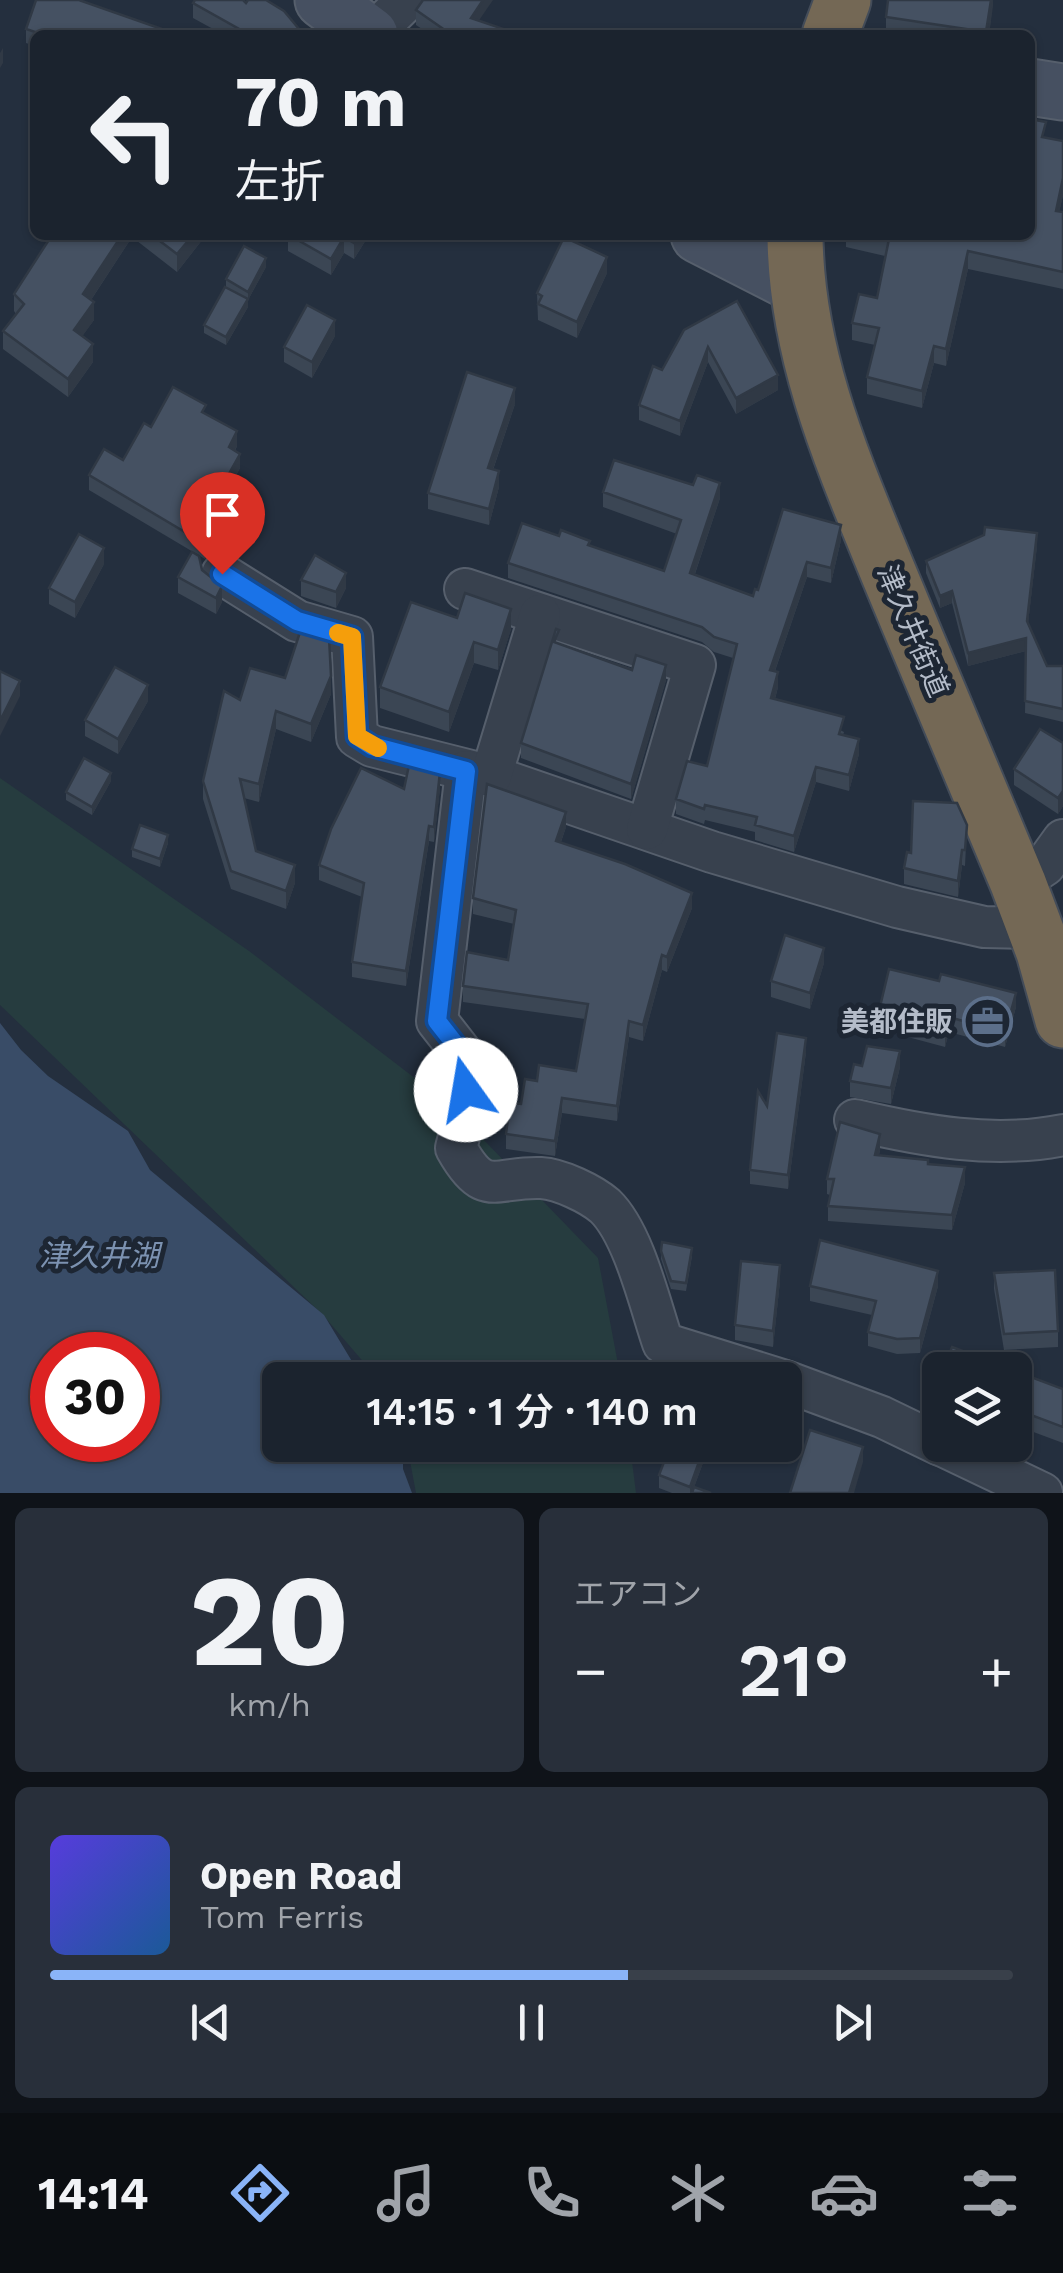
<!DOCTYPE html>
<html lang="ja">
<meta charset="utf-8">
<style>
body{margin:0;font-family:"Work Sans","Noto Sans JP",sans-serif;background:#282f3a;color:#f1f3f6;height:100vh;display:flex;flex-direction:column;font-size:38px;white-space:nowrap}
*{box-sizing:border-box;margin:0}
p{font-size:32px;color:#a0a4aa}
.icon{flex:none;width:55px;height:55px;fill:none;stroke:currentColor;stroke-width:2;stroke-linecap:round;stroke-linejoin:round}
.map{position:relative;height:1493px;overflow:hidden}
.drawer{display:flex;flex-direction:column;gap:15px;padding:15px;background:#0f1319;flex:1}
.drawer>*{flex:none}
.hud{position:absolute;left:30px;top:30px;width:1005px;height:210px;border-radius:15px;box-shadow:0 2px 8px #0004,0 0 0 2px #39404a;background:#1b232e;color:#f1f3f6;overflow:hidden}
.tools{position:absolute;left:922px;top:1352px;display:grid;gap:20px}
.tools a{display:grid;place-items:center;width:110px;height:110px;border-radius:15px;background:#1b232e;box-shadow:0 2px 8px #0004,0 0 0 2px #39404a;font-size:50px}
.speed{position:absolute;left:30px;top:1332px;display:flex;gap:20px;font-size:50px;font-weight:700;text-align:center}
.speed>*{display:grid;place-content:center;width:130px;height:130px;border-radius:50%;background:#1b232e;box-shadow:0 2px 8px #0004,0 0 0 2px #39404a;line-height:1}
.speed .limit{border:15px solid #d22;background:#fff;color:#111}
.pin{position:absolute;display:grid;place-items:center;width:85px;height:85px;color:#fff;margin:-102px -42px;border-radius:50% 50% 50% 0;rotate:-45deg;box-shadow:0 0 10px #0007}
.pin .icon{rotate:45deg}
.me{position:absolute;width:110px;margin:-55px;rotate:347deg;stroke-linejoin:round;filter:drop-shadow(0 0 8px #0008)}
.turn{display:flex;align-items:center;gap:35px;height:210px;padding:0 40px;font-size:45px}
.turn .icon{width:130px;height:130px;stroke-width:2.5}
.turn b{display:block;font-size:70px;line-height:85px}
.big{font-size:75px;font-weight:600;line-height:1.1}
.drawer .card{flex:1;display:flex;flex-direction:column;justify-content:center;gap:15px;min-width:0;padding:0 35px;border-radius:15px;background:#282f3a}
.drawer .dial{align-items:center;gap:0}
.dial b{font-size:130px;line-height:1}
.song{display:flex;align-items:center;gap:30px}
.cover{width:120px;height:120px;border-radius:15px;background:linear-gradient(135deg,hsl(250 70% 55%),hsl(210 70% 35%))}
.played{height:10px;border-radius:5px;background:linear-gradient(90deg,#8ab4f8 60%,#39404a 60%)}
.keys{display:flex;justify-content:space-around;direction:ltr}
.heat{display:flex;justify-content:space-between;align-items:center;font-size:55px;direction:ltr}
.drawer .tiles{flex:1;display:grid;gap:15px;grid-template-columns:1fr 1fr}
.card:last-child{grid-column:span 2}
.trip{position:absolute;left:262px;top:1362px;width:540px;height:100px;border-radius:15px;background:#1b232e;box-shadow:0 2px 8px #0004,0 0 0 2px #39404a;font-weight:600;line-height:100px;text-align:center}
.menu{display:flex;height:160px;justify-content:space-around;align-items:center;background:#0b0e12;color:#a0a4aa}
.menu .icon{width:70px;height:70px}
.menu .on{color:#8ab4f8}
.menu b{font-size:45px;color:#f1f3f6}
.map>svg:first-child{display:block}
.green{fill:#263c3f}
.water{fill:#394c67;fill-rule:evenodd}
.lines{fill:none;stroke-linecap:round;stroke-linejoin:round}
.street-casing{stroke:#565f6c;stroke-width:44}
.secondary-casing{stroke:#565f6c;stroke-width:59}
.highway-casing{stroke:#434c59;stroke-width:59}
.street{stroke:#38414e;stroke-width:40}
.secondary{stroke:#465061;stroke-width:55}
.highway{stroke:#746855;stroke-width:55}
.wall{fill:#3b4654}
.shaded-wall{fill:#303945}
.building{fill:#455162;stroke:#303945;stroke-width:2.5}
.route-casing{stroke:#114b97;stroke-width:25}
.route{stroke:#1a73e8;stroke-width:18}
.slow{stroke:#f59e0b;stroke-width:18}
.labels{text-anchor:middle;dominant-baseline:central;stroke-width:10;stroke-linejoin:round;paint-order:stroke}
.street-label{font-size:28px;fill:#b4bcc9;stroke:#1d2633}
.poi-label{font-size:28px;font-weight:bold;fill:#b4bcc9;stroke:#1d2633;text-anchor:end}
.water-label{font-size:30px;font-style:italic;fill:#7c92b1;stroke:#1d2633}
</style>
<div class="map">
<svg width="1063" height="1493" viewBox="0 0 1063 1493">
<rect width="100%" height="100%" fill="#242f3e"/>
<g class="green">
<polygon points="0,778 249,951 450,1105 598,1258 621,1380 379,1380 323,1315 0,1005"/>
<polygon points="407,1445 630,1445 636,1493 416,1493"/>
</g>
<path class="water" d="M0 1023 21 1050 48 1076 128 1131 150 1170 324 1315 353 1363 372 1369 374 1380H280V1445H403V1469L412 1493H0ZM52 1355H138V1440H52Z"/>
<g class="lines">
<defs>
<g id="street">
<polyline points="371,35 407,0"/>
<polyline points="222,574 297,621 352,637 357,737 372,746 491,776 712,852 897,907 984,927 1035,928"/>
<polyline points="465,589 695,665 647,829"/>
<path d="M466 771 437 1021 469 1062 464 1118 456 1148C485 1200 495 1176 541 1178 560 1179 591 1194 605 1206 634 1234 650 1305 663 1343L782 1380"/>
<polyline points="491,776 540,615"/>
<polyline points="1018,883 1045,865 1063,840"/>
<path d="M855 1120C923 1136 994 1149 1063 1135"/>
<polyline points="785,1381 882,1417 940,1445"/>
<polyline points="941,1445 1042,1493"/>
</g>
<g id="secondary">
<polyline points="323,0 370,35"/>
<polyline points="1030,87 1063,92"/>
<polyline points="699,235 797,285"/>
</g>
<g id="highway">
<polyline points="830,35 843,0"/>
<path d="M795 235C796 356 843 462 888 572 931 676 975 780 1018 883L1044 952 1063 1020"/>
</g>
</defs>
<use href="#street" class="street-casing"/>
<use href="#secondary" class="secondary-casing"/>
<use href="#highway" class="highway-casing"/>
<use href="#street" class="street"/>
<use href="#secondary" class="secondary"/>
<use href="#highway" class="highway"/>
</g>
<g class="wall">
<polygon points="993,0 989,35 886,35 886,17"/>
<polygon points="193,3 304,35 224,35 193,18"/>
<polygon points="416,10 479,21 521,35 431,35 416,25"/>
<polygon points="26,29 179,35 35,35 35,46 26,43"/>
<polygon points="1046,138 1063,141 1063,195 1059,212 1063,212 1063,289 968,269 946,366 934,363 922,408 867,394 867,377 875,345 852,340 852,323 877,298 885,256 846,247 846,235 1030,235"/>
<polygon points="52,235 206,235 177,272 132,237 91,300 94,320 82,336 93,362 68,397 3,349 3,331 16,314 14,311 14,294"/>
<polygon points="288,235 369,235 354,259 344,253 331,275 288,251"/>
<polygon points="517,235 532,235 530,241"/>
<polygon points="266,267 248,300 248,307 226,345 204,333 204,325 226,287 226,279"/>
<polygon points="607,273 577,338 538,320 537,293"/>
<polygon points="684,330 778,390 736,414 708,362 680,436 639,420 639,405 662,370"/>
<polygon points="335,336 312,378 284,362 284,347"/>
<polygon points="515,404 493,470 499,487 489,525 428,509 428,493"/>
<polygon points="206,414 237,446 235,451 240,468 223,499 238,522 223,550 212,553 205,559 89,490 89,475 123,460 151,427"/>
<polygon points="603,492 720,498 695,574 753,596 758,590 841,540 831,583 807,577 775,671 778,687 775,699 844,732 843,735 859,754 849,791 816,782 794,852 755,840 755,832 705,820 704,824 676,814 676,799 707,766 733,658 714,652 702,642 508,578 508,563 590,545 664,571 677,534 603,507"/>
<polygon points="984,535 1037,546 1028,623 1047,666 1063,666 1063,722 1025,713 1026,651 968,666 952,603 940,608 926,573 926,561"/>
<polygon points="104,564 75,618 49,604 49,588"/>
<polygon points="202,570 222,602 216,614 178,593 178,577"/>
<polygon points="301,580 346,588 336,608 301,596"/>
<polygon points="457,618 511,629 498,670 474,663 449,732 380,708 380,687"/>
<polygon points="559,644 666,680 631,799 521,758 521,743"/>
<polygon points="331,694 311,742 276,729 259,802 244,798 256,851 295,883 286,909 231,889 203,799 203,781 240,700"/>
<polygon points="148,701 118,754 85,736 85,720"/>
<polygon points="1063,743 1063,806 1058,814 1014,785 1014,769"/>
<polygon points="111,781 92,815 66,800 66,792"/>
<polygon points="440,788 434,842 429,841 406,986 352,977 352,962 362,897 319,880 319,865 404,789"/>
<polygon points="967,825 965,866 962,865 958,897 904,884 904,868 911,853"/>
<polygon points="566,827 561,842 692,908 667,972 662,970 643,1041 629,1037 617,1121 562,1113 555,1156 506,1149 506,1134 521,1104 537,1081 576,1071 585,1019 463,1002 463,986 508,960 514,924 473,914 473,898"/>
<polygon points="168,843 160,867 132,857 132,849"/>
<polygon points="824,963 810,1009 771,997 771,981"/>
<polygon points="1016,1007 1005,1047 949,1032 945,1047 878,1029 878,1015"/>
<polygon points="806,1052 788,1189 750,1184 750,1170 767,1106"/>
<polygon points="862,1066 900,1067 891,1104 850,1097 850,1081"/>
<polygon points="880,1150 879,1155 928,1164 965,1183 952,1230 828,1221 828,1206 830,1195 827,1194 827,1179"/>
<polygon points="661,1251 692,1256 686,1291 671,1289 661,1259"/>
<polygon points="994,1273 1058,1331 1058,1347 1004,1350 994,1289"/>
<polygon points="780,1281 773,1347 735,1340 735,1325"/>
<polygon points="810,1286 938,1286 920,1353 897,1354 868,1346 868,1332 872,1315 810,1301"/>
<polygon points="1015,1371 1063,1389 1063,1443 1015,1425"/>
<polygon points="707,1445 707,1452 694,1487 711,1493 672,1493 659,1488 659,1475 664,1460 664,1448"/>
</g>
<g class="shaded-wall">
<polygon points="483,0 493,0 471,32 471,18"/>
<polygon points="991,0 993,0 993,6 989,35 986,35"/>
<polygon points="3,48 3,63 0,68 0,53"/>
<polygon points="1063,178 1063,195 1056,228 1056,211"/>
<polygon points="122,235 132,235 132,237 83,312 83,294"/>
<polygon points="193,235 206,235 177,272 177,254"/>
<polygon points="359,235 369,235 354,259 354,243"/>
<polygon points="344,237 344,253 331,275 331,259"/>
<polygon points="968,251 968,269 946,366 946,349"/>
<polygon points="607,257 607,273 577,338 577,322"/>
<polygon points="266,258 266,267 248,300 248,292"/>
<polygon points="248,299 248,307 226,345 226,337"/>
<polygon points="94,302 94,320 74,348 74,330"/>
<polygon points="335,320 335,336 312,378 312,362"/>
<polygon points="93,344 93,362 68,397 68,379"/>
<polygon points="934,346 934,363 922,408 922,391"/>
<polygon points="708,347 708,362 680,436 680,421"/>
<polygon points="778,375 778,390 736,414 736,398"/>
<polygon points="515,388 515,404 488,484 488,468"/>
<polygon points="237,431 237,446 229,462 229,447"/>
<polygon points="240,454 240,468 217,510 217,495"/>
<polygon points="499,471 499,487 489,525 489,509"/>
<polygon points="720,483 720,498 690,588 690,573"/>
<polygon points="238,507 238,522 223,550 223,535"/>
<polygon points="841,525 841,540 831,583 831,568"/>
<polygon points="1037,533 1037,546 1027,633 1027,621"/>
<polygon points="212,538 212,553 205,559 205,544"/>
<polygon points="104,548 104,564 75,618 75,602"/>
<polygon points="807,562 807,577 770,685 770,670"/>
<polygon points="346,573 346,588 336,608 336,592"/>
<polygon points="222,586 222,602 216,614 216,598"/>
<polygon points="952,591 952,603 940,608 940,596"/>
<polygon points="511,609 511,629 498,670 498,650"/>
<polygon points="1026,638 1026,651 968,666 968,653"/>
<polygon points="474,642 474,663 449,732 449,712"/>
<polygon points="666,665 666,680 631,799 631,784"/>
<polygon points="778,672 778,687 771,714 771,698"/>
<polygon points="331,676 331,694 311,742 311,724"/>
<polygon points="20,681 20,696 0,736 0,721"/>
<polygon points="148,685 148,701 118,754 118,739"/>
<polygon points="276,711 276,729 259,802 259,784"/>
<polygon points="859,739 859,754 849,791 849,775"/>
<polygon points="816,767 816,782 794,852 794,836"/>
<polygon points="440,772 440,788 434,842 434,827"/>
<polygon points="111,773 111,781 92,815 92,807"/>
<polygon points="1063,791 1063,806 1058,814 1058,798"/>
<polygon points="566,812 566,827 556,856 556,841"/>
<polygon points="429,826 429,841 406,986 406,971"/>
<polygon points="168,835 168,843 160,867 160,859"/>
<polygon points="962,850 962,865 958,897 958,881"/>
<polygon points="295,865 295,883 286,909 286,891"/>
<polygon points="692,893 692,908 667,972 667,957"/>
<polygon points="824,948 824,963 810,1009 810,993"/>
<polygon points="662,955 662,970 643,1041 643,1025"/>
<polygon points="1016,993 1016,1007 1005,1047 1005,1033"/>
<polygon points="949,1017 949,1032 945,1047 945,1032"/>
<polygon points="629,1021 629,1037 617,1121 617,1106"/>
<polygon points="806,1038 806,1052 788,1189 788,1175"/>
<polygon points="900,1051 900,1067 891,1104 891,1088"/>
<polygon points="562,1098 562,1113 555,1156 555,1141"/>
<polygon points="880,1134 880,1150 875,1171 875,1155"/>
<polygon points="965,1167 965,1183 952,1230 952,1215"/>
<polygon points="780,1265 780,1281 773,1347 773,1331"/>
<polygon points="938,1271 938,1286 920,1353 920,1338"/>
<polygon points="705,1445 707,1445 707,1452 692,1493 690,1493 690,1487"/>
<polygon points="863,1447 863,1462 854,1493 849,1493"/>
</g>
<g class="building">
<polygon points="36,0 79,0 179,35 44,35 26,29"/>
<polygon points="195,0 243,0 246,3 248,0 266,0 284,11 304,35 250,35 193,3"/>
<polygon points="423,0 483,0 471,18 521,35 452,35 416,10"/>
<polygon points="888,0 991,0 986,32 886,17"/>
<polygon points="1030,119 1046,122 1042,137 1063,141 1063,178 1056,211 1063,212 1063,272 968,251 946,349 934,346 922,391 867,377 879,328 852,323 859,294 877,298 889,239 869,235 1030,235"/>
<polygon points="52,235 122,235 83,294 94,302 74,330 93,344 68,379 3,331 24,304 14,294"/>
<polygon points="152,235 193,235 177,254"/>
<polygon points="289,235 359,235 354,243 344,237 331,259"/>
<polygon points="564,237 607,257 577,322 538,304 542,296 537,293"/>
<polygon points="244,246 266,258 248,292 226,279"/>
<polygon points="225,287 248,299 226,337 204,325"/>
<polygon points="737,301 778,375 736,398 708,347 680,421 639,405 653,366 662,370 684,330"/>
<polygon points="307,305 335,320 312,362 284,347"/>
<polygon points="467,372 515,388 488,468 499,471 489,509 428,493"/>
<polygon points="173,387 206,405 202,412 237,431 229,447 240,454 217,495 238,507 223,535 212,538 205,544 89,475 104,449 123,460 144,423 151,427"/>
<polygon points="614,460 693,485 697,475 720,483 690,573 753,596 755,589 758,590 783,509 841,525 831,568 807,562 770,670 778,672 771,698 844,717 839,734 859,739 849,775 816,767 794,836 755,825 757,817 705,805 704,809 676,799 687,761 707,766 737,644 714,637 702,627 508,563 522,523 559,536 561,530 590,541 588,545 664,571 681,520 603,492"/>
<polygon points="985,527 1037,533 1027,621 1047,666 1063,666 1063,709 1025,701 1026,638 968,653 952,591 940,596 926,561 984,535"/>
<polygon points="79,534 104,548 75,602 49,588"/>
<polygon points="192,552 199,556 202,570 222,586 216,598 178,577"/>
<polygon points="315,555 346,573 336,592 301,580"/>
<polygon points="465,593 511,609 498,650 474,642 449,712 380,687 411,602 457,618"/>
<polygon points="301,629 329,637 331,676 311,724 276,711 259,784 240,779 256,851 295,865 286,891 231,871 203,781 224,691 240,700 250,668 285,678"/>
<polygon points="556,629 559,630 554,642 632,670 636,655 666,665 631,784 521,743"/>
<polygon points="115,667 148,685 118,739 85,720"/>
<polygon points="0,671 20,681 0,721"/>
<polygon points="1040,729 1063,743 1063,791 1058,798 1014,769"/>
<polygon points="84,758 111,773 92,807 66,792"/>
<polygon points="409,765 440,772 434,827 429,826 406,971 352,962 364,883 319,865 331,829 361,768 404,789"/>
<polygon points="487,784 566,812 556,841 625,864 692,893 667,957 662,955 643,1025 629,1021 617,1106 562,1098 555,1141 506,1134 510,1103 521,1104 525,1079 537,1081 539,1065 576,1071 588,1004 463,986 467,952 508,960 516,910 473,898"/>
<polygon points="913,801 957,803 967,825 965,850 962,850 958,881 904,868 907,852 911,853"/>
<polygon points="140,825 168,835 160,859 132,849"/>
<polygon points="785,935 824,948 810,993 771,981"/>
<polygon points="889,969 939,981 941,974 1016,993 1005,1033 949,1017 945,1032 878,1015"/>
<polygon points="777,1033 806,1038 788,1175 750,1170 758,1091 767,1106"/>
<polygon points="867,1046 900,1051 891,1088 850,1081 854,1064 862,1066"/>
<polygon points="840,1122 880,1134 875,1155 928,1160 928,1164 965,1167 952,1215 828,1206 834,1179 827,1179"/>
<polygon points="820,1240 938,1271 920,1338 897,1339 868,1332 876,1301 810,1286"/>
<polygon points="662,1242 692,1248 686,1283 671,1281 661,1251"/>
<polygon points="741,1261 780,1265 773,1331 735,1325"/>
<polygon points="1055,1270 1058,1331 1004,1334 994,1273"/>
<polygon points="952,1347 1013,1370 943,1370"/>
<polygon points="686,1364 722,1377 721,1380 680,1380"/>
<polygon points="1015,1371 1063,1389 1063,1427 1015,1409"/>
<polygon points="810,1430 863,1447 849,1493 790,1493"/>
<polygon points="665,1445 705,1445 690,1487 659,1475 669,1449 664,1448"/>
<polygon points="694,1487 711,1493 692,1493"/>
</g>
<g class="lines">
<defs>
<polyline id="route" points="222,574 297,621 352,637 357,736 372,746 466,771 437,1021 469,1062 466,1090"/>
</defs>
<use href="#route" class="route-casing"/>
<use href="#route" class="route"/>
<polyline class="slow" points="338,633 352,637 357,736 378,748"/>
</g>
<defs>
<symbol id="office-ring" viewBox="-11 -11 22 22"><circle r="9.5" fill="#1d2633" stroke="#5c6f8a" stroke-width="1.5"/><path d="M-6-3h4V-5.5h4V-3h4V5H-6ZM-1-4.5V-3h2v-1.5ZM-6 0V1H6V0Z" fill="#5c6f8a"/></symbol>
</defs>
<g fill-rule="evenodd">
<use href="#office-ring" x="960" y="994" width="55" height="55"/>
</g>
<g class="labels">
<g class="street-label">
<text transform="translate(913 631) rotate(67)">津久井街道</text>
</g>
<g class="poi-label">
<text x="953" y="1021">美都住販</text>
</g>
<g class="water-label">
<text x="99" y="1255">津久井湖</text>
</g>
</g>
</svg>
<div class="tools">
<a><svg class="icon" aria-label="layers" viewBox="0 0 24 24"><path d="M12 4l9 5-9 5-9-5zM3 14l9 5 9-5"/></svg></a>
</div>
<div class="speed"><div class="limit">30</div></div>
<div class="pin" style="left:222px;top:574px;background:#d93025"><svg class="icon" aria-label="arrive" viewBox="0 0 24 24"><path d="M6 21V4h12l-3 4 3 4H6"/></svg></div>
<svg class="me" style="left:466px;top:1090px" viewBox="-20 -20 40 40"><circle r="19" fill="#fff"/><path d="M0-13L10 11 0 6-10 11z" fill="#1a73e8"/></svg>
<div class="trip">14:15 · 1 分 · 140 m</div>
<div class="hud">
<div class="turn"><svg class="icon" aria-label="left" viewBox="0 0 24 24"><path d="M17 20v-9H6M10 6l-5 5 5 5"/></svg><div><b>70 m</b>左折</div></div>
</div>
</div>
<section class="drawer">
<div class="tiles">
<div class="card dial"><b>20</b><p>km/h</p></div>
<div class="card"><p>エアコン</p>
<div class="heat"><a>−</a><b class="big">21°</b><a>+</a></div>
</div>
<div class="card">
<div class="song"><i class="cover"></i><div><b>Open Road</b><p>Tom Ferris</p></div></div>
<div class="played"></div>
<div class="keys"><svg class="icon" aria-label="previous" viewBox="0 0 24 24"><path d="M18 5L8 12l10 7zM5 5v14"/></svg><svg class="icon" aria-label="pause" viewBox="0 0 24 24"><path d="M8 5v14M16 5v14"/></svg><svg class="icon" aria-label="next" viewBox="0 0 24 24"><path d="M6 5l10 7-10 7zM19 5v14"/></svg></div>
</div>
</div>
</section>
<nav class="menu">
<b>14:14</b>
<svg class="icon on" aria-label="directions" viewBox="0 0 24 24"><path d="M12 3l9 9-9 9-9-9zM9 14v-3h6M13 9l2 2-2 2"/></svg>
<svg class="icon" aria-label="music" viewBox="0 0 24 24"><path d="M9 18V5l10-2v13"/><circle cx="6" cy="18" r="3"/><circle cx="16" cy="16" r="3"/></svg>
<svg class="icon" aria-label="phone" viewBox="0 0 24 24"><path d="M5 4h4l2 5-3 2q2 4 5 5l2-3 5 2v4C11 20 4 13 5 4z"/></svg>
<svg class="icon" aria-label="climate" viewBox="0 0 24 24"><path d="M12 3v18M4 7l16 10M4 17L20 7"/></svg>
<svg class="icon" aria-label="car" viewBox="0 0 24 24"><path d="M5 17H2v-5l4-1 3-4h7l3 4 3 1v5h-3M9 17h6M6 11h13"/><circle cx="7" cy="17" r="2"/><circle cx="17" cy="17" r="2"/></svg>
<svg class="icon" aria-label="filters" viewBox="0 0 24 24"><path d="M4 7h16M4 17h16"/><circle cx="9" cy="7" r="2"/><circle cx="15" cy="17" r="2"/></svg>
</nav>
